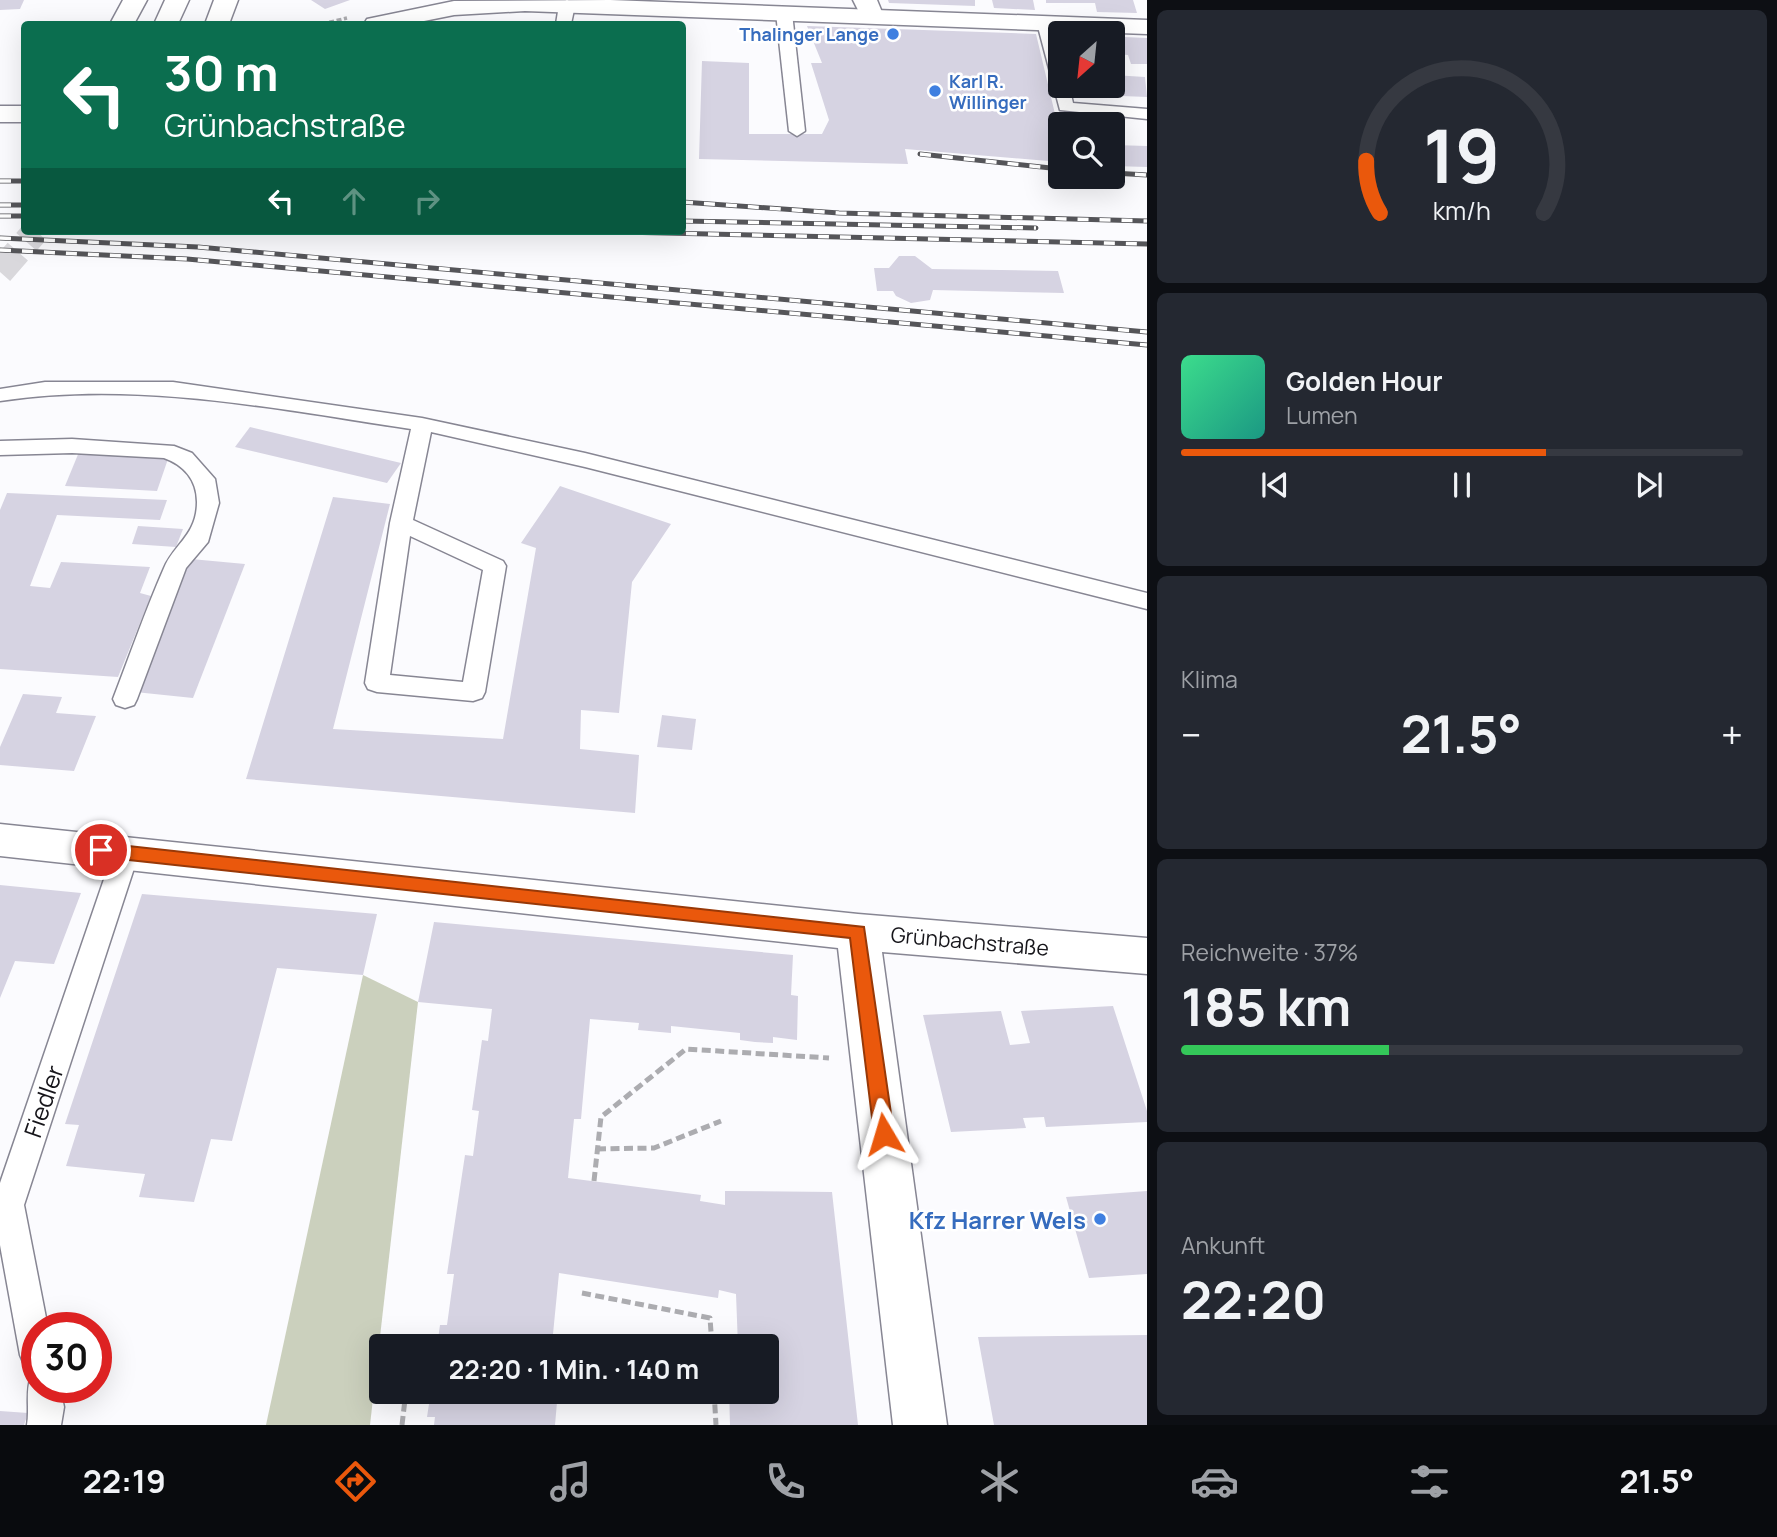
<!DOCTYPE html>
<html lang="de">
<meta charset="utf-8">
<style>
body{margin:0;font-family:Manrope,sans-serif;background:#242831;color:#f1f3f6;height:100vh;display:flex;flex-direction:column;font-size:26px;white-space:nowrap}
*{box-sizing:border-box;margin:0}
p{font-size:23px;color:#9ea1a6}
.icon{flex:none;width:38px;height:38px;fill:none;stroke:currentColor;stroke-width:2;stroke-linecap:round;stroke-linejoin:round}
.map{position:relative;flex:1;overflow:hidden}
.side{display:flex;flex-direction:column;gap:10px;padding:10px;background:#0d0f14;width:630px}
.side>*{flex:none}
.banner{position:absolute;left:21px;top:21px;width:665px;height:214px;border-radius:7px;box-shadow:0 7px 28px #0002;background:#0b6e4f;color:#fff;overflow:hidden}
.needle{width:46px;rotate:207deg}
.fabs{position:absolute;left:1048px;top:21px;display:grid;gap:14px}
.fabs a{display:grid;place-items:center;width:77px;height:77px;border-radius:7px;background:#171b24;box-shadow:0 7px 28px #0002;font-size:35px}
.speed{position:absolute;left:21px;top:1312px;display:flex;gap:14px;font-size:35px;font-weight:700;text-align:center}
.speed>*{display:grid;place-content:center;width:91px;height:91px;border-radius:50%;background:#171b24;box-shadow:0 7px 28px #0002;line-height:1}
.speed .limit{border:10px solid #d22;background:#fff;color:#111}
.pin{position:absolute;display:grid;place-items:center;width:60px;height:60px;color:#fff;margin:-30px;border:4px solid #fff;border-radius:50%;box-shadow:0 2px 7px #0007}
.me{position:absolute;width:77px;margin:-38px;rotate:353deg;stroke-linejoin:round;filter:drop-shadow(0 0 5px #0008)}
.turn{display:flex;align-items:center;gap:24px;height:147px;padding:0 28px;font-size:32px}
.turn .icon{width:91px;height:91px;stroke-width:2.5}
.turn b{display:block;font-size:49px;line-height:60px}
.lanes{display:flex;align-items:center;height:66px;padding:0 28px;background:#0003;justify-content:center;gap:35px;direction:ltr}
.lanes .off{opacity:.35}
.big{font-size:52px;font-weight:700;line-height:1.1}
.side .tile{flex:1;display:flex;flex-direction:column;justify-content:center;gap:10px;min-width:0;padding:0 24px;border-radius:10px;background:#242831}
.side .dial{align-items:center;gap:0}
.dial svg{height:182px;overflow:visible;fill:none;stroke:#363941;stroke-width:7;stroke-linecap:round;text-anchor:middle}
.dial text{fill:#f1f3f6;stroke:none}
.song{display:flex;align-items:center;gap:21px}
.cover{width:84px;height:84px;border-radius:10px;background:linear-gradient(135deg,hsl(150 70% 55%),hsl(170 70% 35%))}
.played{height:7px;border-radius:4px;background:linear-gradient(90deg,#ea580c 65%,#363941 65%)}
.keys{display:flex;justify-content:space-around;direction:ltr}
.heat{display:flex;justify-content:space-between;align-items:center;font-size:38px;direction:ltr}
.charge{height:10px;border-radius:5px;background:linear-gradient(90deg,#34c759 37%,#363941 0)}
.trip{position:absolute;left:369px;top:1334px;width:410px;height:70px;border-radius:7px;background:#171b24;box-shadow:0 7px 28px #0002;font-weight:700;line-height:70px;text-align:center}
.menu{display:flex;height:112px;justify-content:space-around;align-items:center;background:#090b0e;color:#9ea1a6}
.menu .icon{width:49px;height:49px}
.menu .on{color:#ea580c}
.menu b{font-size:32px;color:#f1f3f6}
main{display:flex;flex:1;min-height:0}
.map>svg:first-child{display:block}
.green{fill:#cbd0bd}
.building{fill:#d6d3e2}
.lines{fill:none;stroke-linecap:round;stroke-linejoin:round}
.secondary-tunnel{stroke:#d9d8dc;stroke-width:27;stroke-dasharray:27 13;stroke-linecap:butt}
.service-casing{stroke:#878693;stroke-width:3}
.minor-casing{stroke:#878693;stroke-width:3}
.tertiary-casing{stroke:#878693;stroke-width:3}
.secondary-casing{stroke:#878693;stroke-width:3}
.path-far1{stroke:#acacb0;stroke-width:3.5;stroke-dasharray:5 2.5;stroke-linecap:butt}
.path{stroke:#acacb0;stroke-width:5;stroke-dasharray:9 4.5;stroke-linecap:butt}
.service{fill:#fff;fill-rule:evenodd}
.minor{fill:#fff;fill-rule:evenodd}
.tertiary{fill:#fff;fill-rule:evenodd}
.secondary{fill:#fff;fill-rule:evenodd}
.rail-casing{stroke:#555559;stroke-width:5}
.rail{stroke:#fff;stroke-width:3.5;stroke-dasharray:11;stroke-linecap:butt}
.route{fill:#ea580c;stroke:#983908;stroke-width:2}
.shop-dot{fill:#3f7fe0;stroke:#fff;stroke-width:2.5}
.labels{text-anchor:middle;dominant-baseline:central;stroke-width:5;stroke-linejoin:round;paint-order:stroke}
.far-shop-label{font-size:18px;font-weight:bold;fill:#366cbe;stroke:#fff;text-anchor:end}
.street-label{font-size:21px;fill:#16151a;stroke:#fff}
.near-street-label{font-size:24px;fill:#16151a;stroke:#fff}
.near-shop-label{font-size:24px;font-weight:bold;fill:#366cbe;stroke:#fff;text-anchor:end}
</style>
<main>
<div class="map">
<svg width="1147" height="1425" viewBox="0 0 1147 1425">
<rect width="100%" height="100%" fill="#fbfbfe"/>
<polygon class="green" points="363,975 418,1002 370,1425 266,1425"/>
<g class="building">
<polygon points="0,0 24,0 20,9 0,10"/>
<polygon points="311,0 350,0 325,9"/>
<polygon points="888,0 975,0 975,6 889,3"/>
<polygon points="992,0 1033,0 1035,10 994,8"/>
<polygon points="1046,0 1133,0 1137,13 1097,12 1095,3 1046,3"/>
<polygon points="807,26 1036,34 1060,135 1060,162 905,149 908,164 699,159 702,61 749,63 749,134 822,134 829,120 811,63 822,63"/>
<polygon points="1124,37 1147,38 1147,64 1131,64 1128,55 1113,54 1113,40 1125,40"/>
<polygon points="1113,75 1145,77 1147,97 1073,94 1071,86 1113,86"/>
<polygon points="1113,145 1147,146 1147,167 1113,166"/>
<polygon points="899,256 915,256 932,269 1058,271 1064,293 933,290 930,300 911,303 896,296 893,291 877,291 874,268 889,268"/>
<polygon points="250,427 401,463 387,483 235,447"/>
<polygon points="79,452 169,456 157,491 65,486"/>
<polygon points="560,486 671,524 632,582 619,713 581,710 580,749 639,755 635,813 246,779 333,497 390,504 333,729 503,739 536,548 521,543"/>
<polygon points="7,493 167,500 160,520 57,515 30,586 50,588 61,562 150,567 140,593 151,596 118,677 0,669 0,510"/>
<polygon points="138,526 183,529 176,547 132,544"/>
<polygon points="191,559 245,564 193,698 135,692"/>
<polygon points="23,694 62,697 56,713 96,716 74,771 0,765 0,747"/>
<polygon points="662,715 696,719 692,750 657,747"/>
<polygon points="0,885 81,893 54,964 15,961 0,998"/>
<polygon points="142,894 377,914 363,975 277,968 232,1141 211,1139 194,1202 139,1197 145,1174 66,1166 79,1125 65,1124"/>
<polygon points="434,922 793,955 791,995 798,996 797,1040 773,1037 773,1043 755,1042 740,1040 740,1033 671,1026 671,1033 638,1030 639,1023 590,1019 581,1119 574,1119 568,1178 701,1195 700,1201 725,1205 725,1191 832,1192 858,1425 730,1425 729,1391 766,1391 766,1346 738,1346 736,1294 719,1290 718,1298 559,1273 553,1334 563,1335 562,1346 437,1346 440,1325 447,1325 454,1274 447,1274 465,1155 473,1156 479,1111 472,1110 482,1040 488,1041 492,1009 418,1002"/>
<polygon points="1113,1006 1147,1111 1147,1122 1046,1127 1044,1117 1023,1118 1026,1128 951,1132 923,1015 1001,1011 1010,1045 1030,1043 1021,1011"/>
<polygon points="1147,1191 1147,1274 1089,1278 1066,1197"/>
<polygon points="1147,1335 1147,1425 994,1425 978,1337"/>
<polygon points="431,1391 558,1391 555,1425 434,1425 435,1417 427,1417"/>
<polygon points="0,1411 28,1413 24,1425 0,1425"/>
</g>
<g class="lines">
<polyline class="secondary-tunnel" points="0,272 36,231"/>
<defs>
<g id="service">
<polygon points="567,0 575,5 571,24 556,24 559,5"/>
<polygon points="784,8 792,13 805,131 797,136 789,131 776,13"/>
<polygon points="1045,18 1053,23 1060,54 1060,86 1069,86 1073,103 1147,109 1147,119 1060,110 1037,23"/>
<path d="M45 382H173L422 418 585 453 1147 593V609L585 467 431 432 413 520 503 561 506 566 485 692 482 698 473 701 377 692 368 689 365 683 390 523 411 429C275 409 137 380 0 401V389ZM410 536 483 570 463 682 390 675Z"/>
<path d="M72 439 174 446 192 453 215 479 219 503 208 542 186 568 137 699 134 705 125 708 116 705 113 699C130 655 145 611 164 568 174 544 197 535 197 502 197 480 184 465 164 458L72 453 0 455V441Z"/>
<polygon points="126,842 135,846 139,853 24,1205 48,1328 37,1328 37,1371 25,1367 20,1355 0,1245 0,1183 113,853 117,846"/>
<path d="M37 1374V1388H60L64 1407 61 1425H27C30 1408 25 1392 31 1376Z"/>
</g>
<g id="minor">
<polygon points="123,0 147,0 134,24 110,24"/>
<polygon points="214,0 238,0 229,24 205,24"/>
<polygon points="853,0 877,0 884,17 880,22 864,22"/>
<polygon points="0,824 858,914 1147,938 1147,974 882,952 947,1425 893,1425 838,948 0,856"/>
</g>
<g id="tertiary">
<polygon points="610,0 1147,20 1147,34 525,11 454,15 409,24 364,24 367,19 454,1"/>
<rect x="0" y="106" width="24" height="16"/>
</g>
<polygon id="secondary" points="165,0 189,0 178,24 154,24"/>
</defs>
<use href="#service" class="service-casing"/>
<use href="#minor" class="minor-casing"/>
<use href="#tertiary" class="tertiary-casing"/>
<use href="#secondary" class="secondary-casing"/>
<polyline class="path-far1" points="322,24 347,18"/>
<g class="path">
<polyline points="597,1149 654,1148 721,1121"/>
<polyline points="594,1181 601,1117 686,1049 829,1058"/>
<polyline points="582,1293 710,1318 712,1346"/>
<polyline points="714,1391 716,1425"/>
<polyline points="402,1425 406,1391"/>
</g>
<use href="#service" class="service"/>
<use href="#minor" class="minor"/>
<use href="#tertiary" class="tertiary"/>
<use href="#secondary" class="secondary"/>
<defs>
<g id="rail">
<polyline points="920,154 1060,169"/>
<polyline points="1113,173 1147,175"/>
<polyline points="0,181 24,181"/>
<polyline points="682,202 839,213 1147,221"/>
<polyline points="0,205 24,205"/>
<polyline points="0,216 24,216"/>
<polyline points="682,221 1036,228"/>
<polyline points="576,231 1147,244"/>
<polyline points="0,238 198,247 1147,332"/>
<polyline points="0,250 187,259 1147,345"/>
</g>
</defs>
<use href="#rail" class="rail-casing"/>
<use href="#rail" class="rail"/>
</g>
<polygon class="route" points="101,843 864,927 894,1134 891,1140 884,1143 877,1140 874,1134 850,938 101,857 92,850"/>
<g class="shop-dot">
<circle cx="893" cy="34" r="7"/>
<circle cx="935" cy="91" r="7"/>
<circle cx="1100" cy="1219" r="7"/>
</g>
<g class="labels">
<g class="far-shop-label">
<text x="879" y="34">Thalinger Lange</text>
<text x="949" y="81" text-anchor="start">Karl R.<tspan x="949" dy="21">Willinger</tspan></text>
</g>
<g class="street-label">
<text transform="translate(970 941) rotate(5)">Grünbachstraße</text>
</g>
<g class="near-street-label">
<text transform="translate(43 1101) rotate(-71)">Fiedler</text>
</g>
<g class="near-shop-label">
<text x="1086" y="1219">Kfz Harrer Wels</text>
</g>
</g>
</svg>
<div class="fabs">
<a><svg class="needle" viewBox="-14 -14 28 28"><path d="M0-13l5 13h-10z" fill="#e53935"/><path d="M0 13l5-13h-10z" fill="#9ea1a6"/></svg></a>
<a><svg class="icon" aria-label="search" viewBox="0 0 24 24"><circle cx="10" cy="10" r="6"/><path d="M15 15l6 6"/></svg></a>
</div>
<div class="speed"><div class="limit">30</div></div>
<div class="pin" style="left:101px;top:850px;background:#d93025"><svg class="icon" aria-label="arrive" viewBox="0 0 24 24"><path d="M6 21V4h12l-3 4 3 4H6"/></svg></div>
<svg class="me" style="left:884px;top:1134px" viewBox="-20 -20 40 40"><path d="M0-17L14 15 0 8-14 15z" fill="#ea580c" stroke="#fff" stroke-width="4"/></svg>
<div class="trip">22:20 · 1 Min. · 140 m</div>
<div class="banner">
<div class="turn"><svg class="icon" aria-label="left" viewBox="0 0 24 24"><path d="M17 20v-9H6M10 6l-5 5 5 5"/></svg><div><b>30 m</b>Grünbachstraße</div></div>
<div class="lanes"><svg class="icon" aria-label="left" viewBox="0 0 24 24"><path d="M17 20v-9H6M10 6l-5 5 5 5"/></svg><svg class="icon off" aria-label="ahead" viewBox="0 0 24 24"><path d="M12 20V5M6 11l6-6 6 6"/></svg><svg class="icon off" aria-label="right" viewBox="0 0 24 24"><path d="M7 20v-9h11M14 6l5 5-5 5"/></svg></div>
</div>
</div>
<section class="side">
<div class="tile dial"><svg viewBox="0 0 100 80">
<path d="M14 69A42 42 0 1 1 86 69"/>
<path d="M14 69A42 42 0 0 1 8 46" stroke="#ea580c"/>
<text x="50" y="56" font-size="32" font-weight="700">19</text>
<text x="50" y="72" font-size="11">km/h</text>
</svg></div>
<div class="tile">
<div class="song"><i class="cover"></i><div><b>Golden Hour</b><p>Lumen</p></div></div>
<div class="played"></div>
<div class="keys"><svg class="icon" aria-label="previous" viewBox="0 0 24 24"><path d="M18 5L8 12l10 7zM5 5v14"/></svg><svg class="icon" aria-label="pause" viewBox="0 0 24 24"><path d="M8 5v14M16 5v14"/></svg><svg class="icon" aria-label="next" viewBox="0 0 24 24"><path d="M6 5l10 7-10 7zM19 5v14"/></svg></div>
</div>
<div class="tile"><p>Klima</p>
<div class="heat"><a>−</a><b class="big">21.5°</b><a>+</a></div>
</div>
<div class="tile"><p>Reichweite · 37%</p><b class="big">185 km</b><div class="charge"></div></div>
<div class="tile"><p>Ankunft</p><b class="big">22:20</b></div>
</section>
</main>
<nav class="menu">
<b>22:19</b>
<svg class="icon on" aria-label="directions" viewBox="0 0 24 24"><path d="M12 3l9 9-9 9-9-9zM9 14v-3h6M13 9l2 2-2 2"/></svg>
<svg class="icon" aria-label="music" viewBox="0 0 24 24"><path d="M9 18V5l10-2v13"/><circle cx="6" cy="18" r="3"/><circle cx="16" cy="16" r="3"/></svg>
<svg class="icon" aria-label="phone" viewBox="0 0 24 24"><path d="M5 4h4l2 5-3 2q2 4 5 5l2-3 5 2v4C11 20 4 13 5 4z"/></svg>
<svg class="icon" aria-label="climate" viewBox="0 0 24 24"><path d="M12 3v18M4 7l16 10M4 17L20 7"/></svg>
<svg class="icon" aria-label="car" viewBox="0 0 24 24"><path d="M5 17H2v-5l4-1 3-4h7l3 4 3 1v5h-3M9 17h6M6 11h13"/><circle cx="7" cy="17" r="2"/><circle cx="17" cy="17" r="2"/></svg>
<svg class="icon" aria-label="filters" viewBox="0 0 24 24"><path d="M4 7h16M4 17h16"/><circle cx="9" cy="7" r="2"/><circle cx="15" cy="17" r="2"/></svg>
<b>21.5°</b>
</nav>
